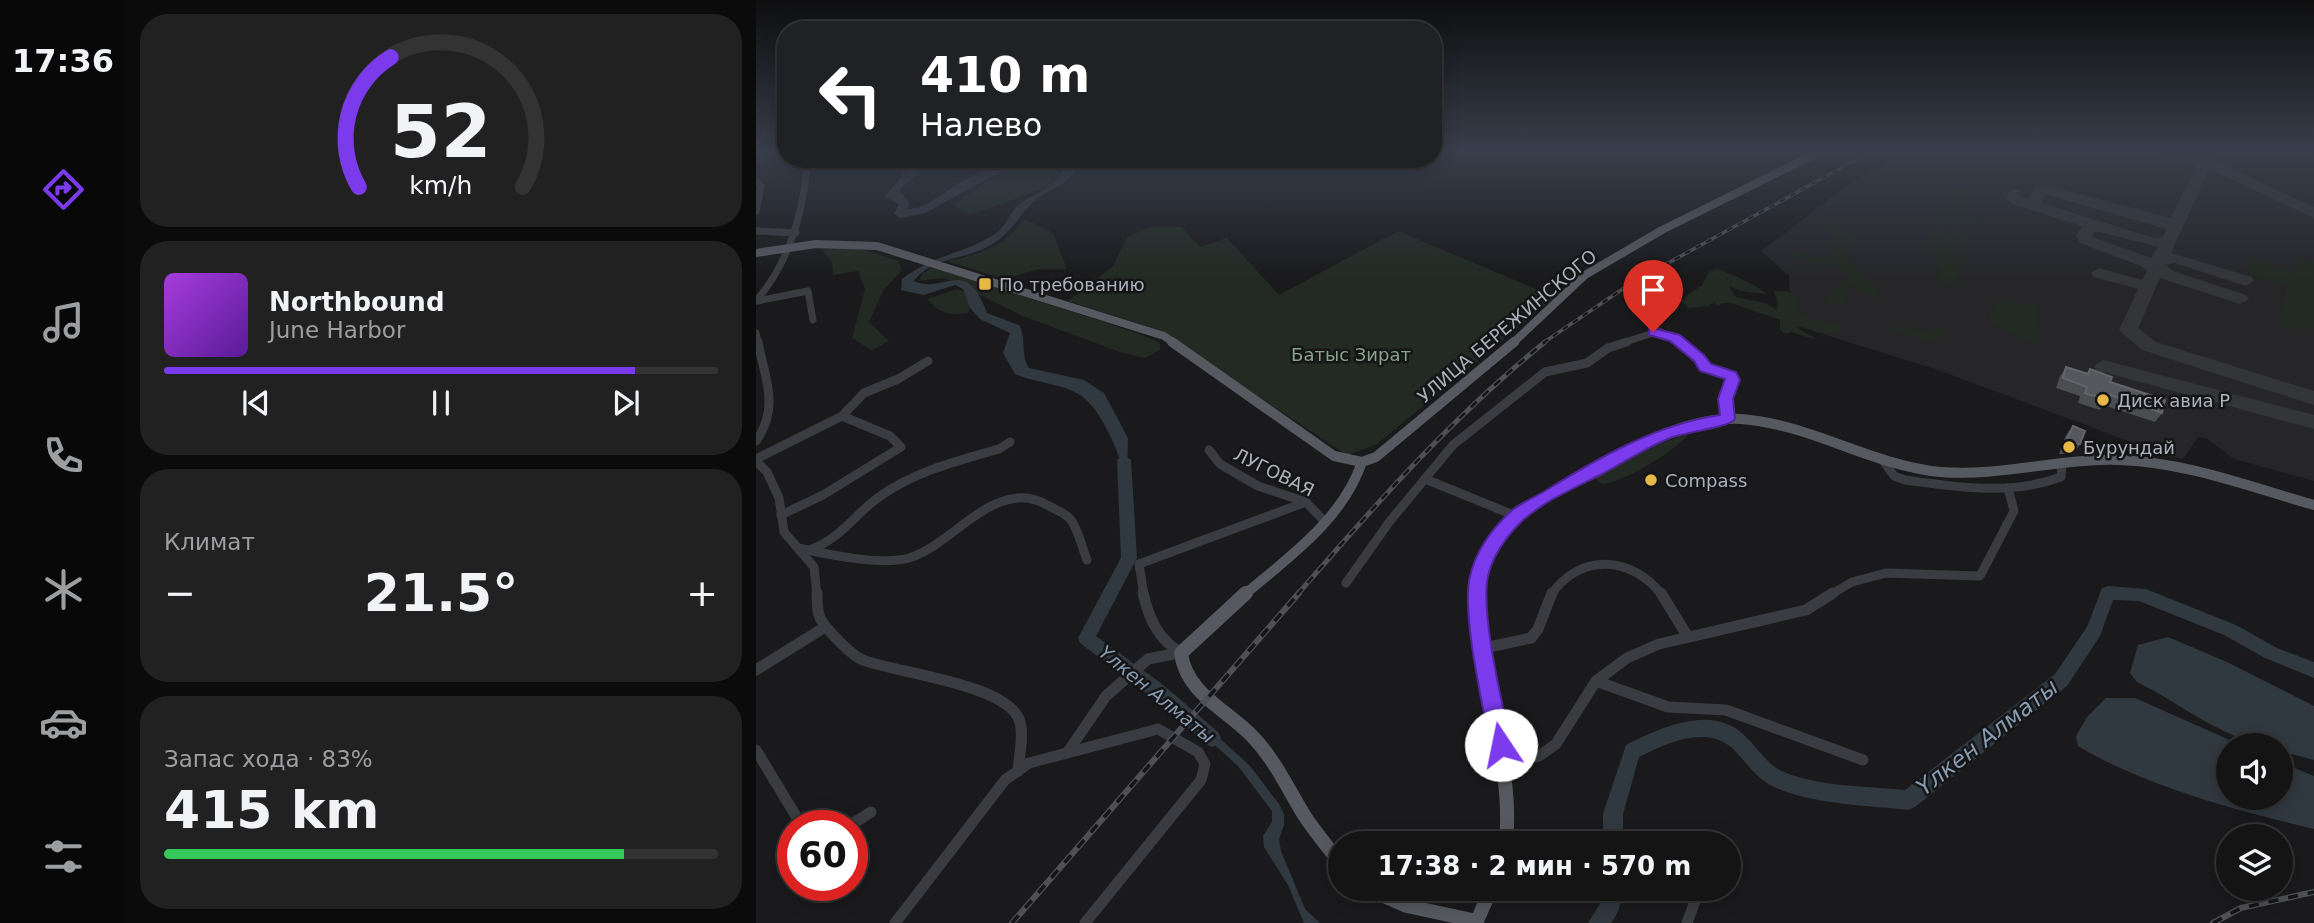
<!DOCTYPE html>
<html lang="ru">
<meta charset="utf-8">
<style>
body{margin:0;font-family:"DejaVu Sans",sans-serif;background:#212122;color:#f1f3f6;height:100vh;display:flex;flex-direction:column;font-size:26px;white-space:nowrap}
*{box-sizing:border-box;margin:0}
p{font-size:23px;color:#9d9ea0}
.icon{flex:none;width:38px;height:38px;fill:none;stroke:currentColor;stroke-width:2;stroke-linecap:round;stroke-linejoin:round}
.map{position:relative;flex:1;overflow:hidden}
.drawer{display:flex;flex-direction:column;gap:14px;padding:14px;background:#0b0b0c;width:630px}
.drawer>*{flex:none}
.hud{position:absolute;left:21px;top:21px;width:665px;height:147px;border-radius:28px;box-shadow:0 4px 18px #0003,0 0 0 2px #333334;background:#202124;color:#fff;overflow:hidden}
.tools{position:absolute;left:1460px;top:733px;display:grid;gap:14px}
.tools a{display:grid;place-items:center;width:77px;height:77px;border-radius:50%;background:#141415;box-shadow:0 4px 18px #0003,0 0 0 2px #333334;font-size:35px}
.speed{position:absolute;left:21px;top:810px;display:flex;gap:14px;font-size:35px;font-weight:700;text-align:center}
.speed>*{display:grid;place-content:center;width:91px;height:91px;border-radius:50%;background:#141415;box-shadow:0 4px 18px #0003,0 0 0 2px #333334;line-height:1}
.speed .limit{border:10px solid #d22;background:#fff;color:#111}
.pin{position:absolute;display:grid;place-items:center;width:60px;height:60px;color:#fff;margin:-72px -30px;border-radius:50% 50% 50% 0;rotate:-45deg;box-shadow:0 0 7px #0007}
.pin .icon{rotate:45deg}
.me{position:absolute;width:77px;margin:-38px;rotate:349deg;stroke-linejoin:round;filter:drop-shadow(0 0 5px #0008)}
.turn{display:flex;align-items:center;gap:24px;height:147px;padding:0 28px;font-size:32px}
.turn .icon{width:91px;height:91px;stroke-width:2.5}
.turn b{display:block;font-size:49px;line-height:60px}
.big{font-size:52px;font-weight:600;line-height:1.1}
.drawer .widget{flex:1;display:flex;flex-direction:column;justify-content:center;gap:10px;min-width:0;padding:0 24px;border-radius:28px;background:#212122}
.drawer .dial{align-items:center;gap:0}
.dial svg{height:182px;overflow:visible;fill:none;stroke:#333334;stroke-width:7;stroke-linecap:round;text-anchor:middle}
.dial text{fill:#f1f3f6;stroke:none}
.song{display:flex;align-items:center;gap:21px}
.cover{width:84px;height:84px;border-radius:10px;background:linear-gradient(135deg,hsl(280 70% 55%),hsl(270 70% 35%))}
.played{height:7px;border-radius:4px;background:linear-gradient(90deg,#7c3aed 85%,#333334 85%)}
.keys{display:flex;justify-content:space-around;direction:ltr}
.heat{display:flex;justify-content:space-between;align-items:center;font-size:38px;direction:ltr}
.charge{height:10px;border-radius:5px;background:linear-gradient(90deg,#34c759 83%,#333334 0)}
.trip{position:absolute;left:572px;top:831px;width:413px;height:70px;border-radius:35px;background:#141415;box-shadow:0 4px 18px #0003,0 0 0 2px #333334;font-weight:600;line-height:70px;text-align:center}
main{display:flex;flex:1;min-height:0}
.tabs{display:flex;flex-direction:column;width:126px;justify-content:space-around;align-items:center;background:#080808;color:#9d9ea0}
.tabs .icon{width:49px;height:49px}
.tabs .selected{color:#7c3aed}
.tabs b{font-size:32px;color:#f1f3f6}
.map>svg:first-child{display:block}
.built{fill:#262629}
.green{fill:#222a23}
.water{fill:#303840}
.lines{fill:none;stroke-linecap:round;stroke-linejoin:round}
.river{fill:#303840;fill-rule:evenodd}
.taxiway{fill:#343539;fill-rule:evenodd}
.minor-far2{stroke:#3b3c41;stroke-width:7}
.minor-far1{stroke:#3b3c41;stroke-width:9}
.minor{stroke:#3b3c41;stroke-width:11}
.major-far2{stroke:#575960;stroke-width:8}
.major-far1{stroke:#575960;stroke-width:10}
.major{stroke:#575960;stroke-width:14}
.rail-far2-casing{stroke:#4e5056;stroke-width:3.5}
.rail-far1-casing{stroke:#4e5056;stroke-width:5}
.rail-casing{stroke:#4e5056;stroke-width:6}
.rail-far2{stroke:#151517;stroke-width:2;stroke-dasharray:6;stroke-linecap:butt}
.rail-far1{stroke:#151517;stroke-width:2.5;stroke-dasharray:8;stroke-linecap:butt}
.rail{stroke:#151517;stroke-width:3.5;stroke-dasharray:10;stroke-linecap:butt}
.wall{fill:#4b4d51}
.building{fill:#56575c;stroke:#64656b;stroke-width:2}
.route{fill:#7c3aed;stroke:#51269a;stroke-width:2}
.poi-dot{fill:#e8b846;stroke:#151517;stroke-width:2.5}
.labels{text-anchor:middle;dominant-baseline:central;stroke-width:5;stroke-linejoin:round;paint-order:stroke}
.poi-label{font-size:18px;fill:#adb1bb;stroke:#151517;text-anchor:start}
.street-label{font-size:18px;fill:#adb1bb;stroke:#151517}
.park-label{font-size:18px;fill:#86a489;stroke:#151517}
.water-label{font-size:19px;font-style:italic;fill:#879db3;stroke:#151517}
.near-water-label{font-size:23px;font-style:italic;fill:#879db3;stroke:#151517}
</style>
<main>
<nav class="tabs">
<b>17:36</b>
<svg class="icon selected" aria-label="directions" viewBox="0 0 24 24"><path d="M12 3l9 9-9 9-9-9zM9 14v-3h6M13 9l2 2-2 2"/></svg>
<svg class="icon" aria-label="music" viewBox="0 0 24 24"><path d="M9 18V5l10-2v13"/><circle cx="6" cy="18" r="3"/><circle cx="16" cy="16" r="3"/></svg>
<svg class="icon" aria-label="phone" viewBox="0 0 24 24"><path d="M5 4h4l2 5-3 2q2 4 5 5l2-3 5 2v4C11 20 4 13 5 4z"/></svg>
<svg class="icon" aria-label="climate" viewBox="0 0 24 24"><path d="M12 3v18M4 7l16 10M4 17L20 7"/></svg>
<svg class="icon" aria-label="car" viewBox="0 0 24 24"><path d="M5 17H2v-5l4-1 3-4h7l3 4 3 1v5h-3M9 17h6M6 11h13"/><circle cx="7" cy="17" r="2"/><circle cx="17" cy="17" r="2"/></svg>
<svg class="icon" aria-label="filters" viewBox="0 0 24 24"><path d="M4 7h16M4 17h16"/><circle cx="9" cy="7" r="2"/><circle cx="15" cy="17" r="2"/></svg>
</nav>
<section class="drawer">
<div class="widget dial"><svg viewBox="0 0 100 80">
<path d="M14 69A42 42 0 1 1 86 69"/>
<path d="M14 69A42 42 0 0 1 28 12" stroke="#7c3aed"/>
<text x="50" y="56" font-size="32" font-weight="700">52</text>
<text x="50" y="72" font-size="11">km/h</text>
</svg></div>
<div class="widget">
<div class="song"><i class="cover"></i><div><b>Northbound</b><p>June Harbor</p></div></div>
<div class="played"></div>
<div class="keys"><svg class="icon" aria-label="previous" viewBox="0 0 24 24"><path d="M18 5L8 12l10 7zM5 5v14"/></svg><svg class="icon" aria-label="pause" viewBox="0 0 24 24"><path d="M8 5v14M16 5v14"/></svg><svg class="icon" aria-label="next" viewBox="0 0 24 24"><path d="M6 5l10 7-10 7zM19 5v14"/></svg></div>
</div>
<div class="widget"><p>Климат</p>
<div class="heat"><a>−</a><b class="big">21.5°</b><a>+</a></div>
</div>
<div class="widget"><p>Запас хода · 83%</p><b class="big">415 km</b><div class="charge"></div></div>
</section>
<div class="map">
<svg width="1558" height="923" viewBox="0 0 1558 923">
<rect width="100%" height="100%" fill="#1a1a1c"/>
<polygon class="built" points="1151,150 1558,150 1558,481 1478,459 1450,438 1442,437 1427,459 1415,457 1182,370 1035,324 1033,276 1005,251 1091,186"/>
<g class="green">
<polygon points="1463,150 1558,150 1558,193 1475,171 1458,160"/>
<path d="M278 165H300L303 172C299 177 297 182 292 185 284 190 218 215 212 214 207 213 202 208 198 205L240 174Z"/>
<polygon points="1204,187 1223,196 1210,209 1211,214 1225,219 1225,224 1219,228 1205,221 1198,223 1199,229 1213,235 1214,251 1207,263 1204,240 1182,216 1198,189"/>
<path d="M269 219 297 233 311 269H282L248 279 191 261C225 255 247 246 269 219Z"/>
<path d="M1078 224 1085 234 1091 231 1099 237 1094 244 1097 248 1089 254 1106 270 1103 274 1116 280 1123 298 1120 300 1094 283 1089 301 1076 307 1069 298 1084 286 1093 272 1077 265 1078 270 1033 255C1048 251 1059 261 1074 257L1080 245 1078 235 1062 228 1064 225Z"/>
<polygon points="396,226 426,227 444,247 471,238 523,295 642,231 799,297 620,445 591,455 400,329 312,301 357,266 371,237"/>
<path d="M1179 226C1204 236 1201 263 1203 286L1186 282 1182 275 1183 261C1174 250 1171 238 1179 226Z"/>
<polygon points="62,245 92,245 142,261 146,270 127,291 113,322 133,341 115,350 96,338 109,289 102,271 77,275 76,262"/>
<polygon points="1495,258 1539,273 1544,258 1558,262 1558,330 1542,326 1540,332 1522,326 1530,286 1489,273"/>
<polygon points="177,267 384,334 404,343 404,350 389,358 364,352 267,316 188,278 163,281 167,273"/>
<path d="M961 269C979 276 996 282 1011 294L985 291 973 286 980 297 1012 304 1020 310 1022 304 1018 291H1032L1042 300 1040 309C1052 322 1064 321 1081 323L1085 327 1083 335 1063 332 1049 324 1040 327 1062 340 1035 332 1030 334 1024 330V320L975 303H966L962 306 958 302 953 306 932 308 925 300 946 285 953 272Z"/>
<path d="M201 289 210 292 215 302 213 312C196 317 182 313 171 299Z"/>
<polygon points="1236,301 1279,305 1283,312 1279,316 1285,329 1283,336 1289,346 1252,333 1235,322 1232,312 1238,311"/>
<polygon points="1147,324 1170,333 1177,328 1195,329 1177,343 1135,329"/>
<path d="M934 433C919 451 869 482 846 484L838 478 903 444Z"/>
</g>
<g class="water">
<path d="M155 159H165L166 163 160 175 143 190 153 202 152 209C173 208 192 188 211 179 251 160 269 159 313 159L320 166C317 182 297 188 285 196 260 214 258 236 225 250 201 260 174 259 158 281 189 295 210 254 231 313L263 325C271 340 264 354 273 368L328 380 348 393 372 438 371 478C361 451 345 403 317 391 299 383 278 382 259 374L247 353 254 333 224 319 214 308 207 289 199 285 168 295 145 290 146 279C177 255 210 253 239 234 253 224 253 211 266 202 282 192 306 185 307 163L259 164 169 213 144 218 138 214 143 204 128 197 155 165Z"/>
<path d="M1412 637 1471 662 1558 706V760L1524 751V746C1474 746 1425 703 1381 682L1374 673 1382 645Z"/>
<path d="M1350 698H1379L1485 745 1472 746V798H1524V762L1558 776V829C1485 812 1386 785 1322 746L1320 736 1331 717Z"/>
<polygon points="447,723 494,766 523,804 528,814 528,825 523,839 525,851 549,909 564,923 548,923 532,885 508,847 507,836 516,822 516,811 482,766 441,729"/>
</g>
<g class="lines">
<g class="river">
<polygon points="368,455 375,460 381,558 340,636 406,684 462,732 465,738 462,744 456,747 450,744 394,696 324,643 322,638 365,558 361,460"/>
<path d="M1352 586 1390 589 1480 625 1521 648 1558 662V678L1509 658 1468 635 1383 601 1357 600 1344 636 1311 686 1159 807 1152 810C1110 805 1065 805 1025 790 1005 783 995 769 981 753 955 723 913 742 883 757L867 814V844H847V814L870 745C904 728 956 703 989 736 1002 748 1011 765 1028 772 1065 787 1110 786 1149 790L1299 674 1331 627 1346 588Z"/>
<path d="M846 889H866C865 903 864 911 855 923H832L845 902Z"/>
</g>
<g class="taxiway">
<path d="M1391 150C1409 148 1426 157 1444 156L1447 150H1461L1457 160 1558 207V218L1453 169 1415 253 1496 277 1498 281 1490 286 1418 263 1410 265 1417 271 1490 295 1493 299 1484 304 1404 278 1382 328 1400 342 1558 391V405L1386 350 1363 330 1382 289 1337 277 1335 273 1343 268 1386 280 1391 271 1385 266 1324 243 1320 236 1326 226 1256 204 1249 198 1255 190H1265V197L1271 199 1279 189 1292 186 1415 218 1440 165ZM1289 195H1292L1410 229 1407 237 1398 238 1285 203ZM1338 232H1344L1402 247 1395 258 1336 237Z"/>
<polygon points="1347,360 1558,415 1558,429 1340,370 1338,366"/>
</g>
<g class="minor-far2">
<polyline points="0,181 5,186 0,211"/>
<polyline points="0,231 40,233"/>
<path d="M0 301C35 260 47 212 52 159"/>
<polyline points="1,301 52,291 57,320"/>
<polyline points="0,333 2,343"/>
<polyline points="866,343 903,331 925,343"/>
</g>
<g class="minor-far1">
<polyline points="923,342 949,367 975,376 977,380 969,399 972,419"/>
<path d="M0 441C24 407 9 379 2 342"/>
<polyline points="453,450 464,464 502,486 550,502 569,522"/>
<polyline points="0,459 86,416 108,393 142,379 172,361"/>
<path d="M1126 459 1138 476 1149 480C1202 487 1253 496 1305 477L1306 464"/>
<polyline points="0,461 11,472 23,498 28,532 58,567 61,595"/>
<polyline points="669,479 760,516"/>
<polyline points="25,515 67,495 145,447 134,436 86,416"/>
<path d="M42 548C70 554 125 566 153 558 199 544 241 474 293 506 300 510 311 514 315 520 323 531 326 548 331 560"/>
<path d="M56 549C85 538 99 514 123 497 159 471 202 461 243 449L254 442"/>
<polyline points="590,583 634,521 697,445 789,372 831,363 852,348 871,342"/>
<polyline points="388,595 383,564 550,502"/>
<path d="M795 595C824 552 876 556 906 595"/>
<polyline points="1074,595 1096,582 1130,573 1224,576 1258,511 1252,488"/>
</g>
<g class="minor">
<path d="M61 593C61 600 61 608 63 615 66 626 96 656 107 660 140 673 254 684 264 722 268 736 263 757 262 771"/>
<path d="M387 593C393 619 402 639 425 653"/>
<polyline points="905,593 932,637"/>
<polyline points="728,648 775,638 782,629 796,593"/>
<polyline points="0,670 69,627"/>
<polyline points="840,681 912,707 970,710 1107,760"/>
<polyline points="0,750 46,826"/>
<polyline points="311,753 350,696 392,659 423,653"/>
<polyline points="749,763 783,756 800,744 840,681 871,658 903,644 1050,610 1077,593"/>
<polyline points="93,826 115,812"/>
<polyline points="139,923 249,780 273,763 402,729 442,752 449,764 445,780 329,923"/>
<polyline points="931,923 942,893"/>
</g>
<g class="major-far2">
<polyline points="0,253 60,244 121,246 408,336 418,343"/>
<polyline points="757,343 829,275 906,230 1067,150"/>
</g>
<g class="major-far1">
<polyline points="416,342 578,456 606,462 620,457 758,342"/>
<path d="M488 595C533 557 587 519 606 462"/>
<path d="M722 595C723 572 730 550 745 532 765 507 796 494 823 479 873 452 925 416 985 419 1054 424 1115 465 1184 472 1244 477 1303 458 1363 460 1430 462 1494 487 1558 505"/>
</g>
<g class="major">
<path d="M490 593 425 653C430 694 472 710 497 737 519 760 532 789 548 815 559 832 572 847 584 863"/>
<path d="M722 593C721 679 758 758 750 844"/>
<polyline points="612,889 651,906 721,921"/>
<polyline points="720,923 735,889"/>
</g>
<defs>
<polyline id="rail-far2" points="787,343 874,284 1118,150"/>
<path id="rail-far1" d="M541 595C619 505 696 417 789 342"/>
<g id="rail">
<polyline points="256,923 543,593"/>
<polyline points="1457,923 1485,908 1558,892"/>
</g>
</defs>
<use href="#rail-far2" class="rail-far2-casing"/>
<use href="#rail-far1" class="rail-far1-casing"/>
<use href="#rail" class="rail-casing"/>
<use href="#rail-far2" class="rail-far2"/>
<use href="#rail-far1" class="rail-far1"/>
<use href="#rail" class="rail"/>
</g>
<g class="wall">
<polygon points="1310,367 1331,373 1334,369 1406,413 1399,422 1347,405 1344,410 1322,403 1324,396 1300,388 1304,376"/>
<polygon points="1317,426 1324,444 1318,454 1303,454 1310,435"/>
</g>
<g class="building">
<polygon points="1310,367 1332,374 1334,369 1356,377 1354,382 1409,400 1406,413 1352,394 1351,400 1329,393 1331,387 1307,378"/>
<polygon points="1317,426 1329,431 1324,444 1309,444"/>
</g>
<linearGradient id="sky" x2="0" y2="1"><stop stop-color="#0e0e0f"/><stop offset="0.54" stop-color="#383e4b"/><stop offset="1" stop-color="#383e4b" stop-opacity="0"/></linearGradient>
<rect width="1558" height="279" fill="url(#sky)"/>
<path class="route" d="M897 328 924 335 948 355 955 364 980 372 984 380 977 399 979 419C973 428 928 432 914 438 891 447 869 462 848 473 821 487 787 501 765 522 750 537 737 555 732 576 724 613 747 706 755 745L752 752 745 755 737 752 734 745C727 705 705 613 714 576 720 551 734 531 753 513 762 504 777 498 789 491 842 458 901 424 964 415L962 399 969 379 944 371 938 361 914 341 893 335V329Z"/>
<g class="poi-dot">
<rect x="222" y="277" width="14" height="14" rx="3.5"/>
<circle cx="1347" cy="400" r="7"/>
<circle cx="1313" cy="447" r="7"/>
<circle cx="895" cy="480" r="7"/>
</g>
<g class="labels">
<g class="poi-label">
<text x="243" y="284">По требованию</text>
<text x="1361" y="400">Диск авиа Р</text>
<text x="1327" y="447">Бурундай</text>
<text x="909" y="480">Compass</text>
</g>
<g class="street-label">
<text transform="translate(751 326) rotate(-40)">УЛИЦА БЕРЕЖИНСКОГО</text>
<text transform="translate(518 472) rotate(26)">ЛУГОВАЯ</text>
</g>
<g class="park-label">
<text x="595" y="354">Батыс Зират</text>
</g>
<g class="water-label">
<text transform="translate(401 694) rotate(39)">Үлкен Алматы</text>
</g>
<g class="near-water-label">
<text transform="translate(1231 737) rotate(-38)">Үлкен Алматы</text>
</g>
</g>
</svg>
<div class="tools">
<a><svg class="icon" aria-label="sound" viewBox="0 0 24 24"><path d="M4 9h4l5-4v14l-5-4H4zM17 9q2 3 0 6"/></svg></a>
<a><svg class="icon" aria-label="layers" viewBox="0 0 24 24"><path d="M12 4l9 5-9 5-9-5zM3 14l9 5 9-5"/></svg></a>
</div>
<div class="speed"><div class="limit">60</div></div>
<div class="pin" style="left:897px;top:332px;background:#d93025"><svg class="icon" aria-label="arrive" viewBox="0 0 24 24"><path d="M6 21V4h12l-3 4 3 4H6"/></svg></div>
<svg class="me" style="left:745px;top:745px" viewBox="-20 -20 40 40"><circle r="19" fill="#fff"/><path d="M0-13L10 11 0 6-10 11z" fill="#7c3aed"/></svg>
<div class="trip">17:38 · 2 мин · 570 m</div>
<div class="hud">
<div class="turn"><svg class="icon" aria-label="left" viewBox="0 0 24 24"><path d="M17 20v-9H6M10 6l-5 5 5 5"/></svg><div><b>410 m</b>Налево</div></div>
</div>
</div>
</main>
